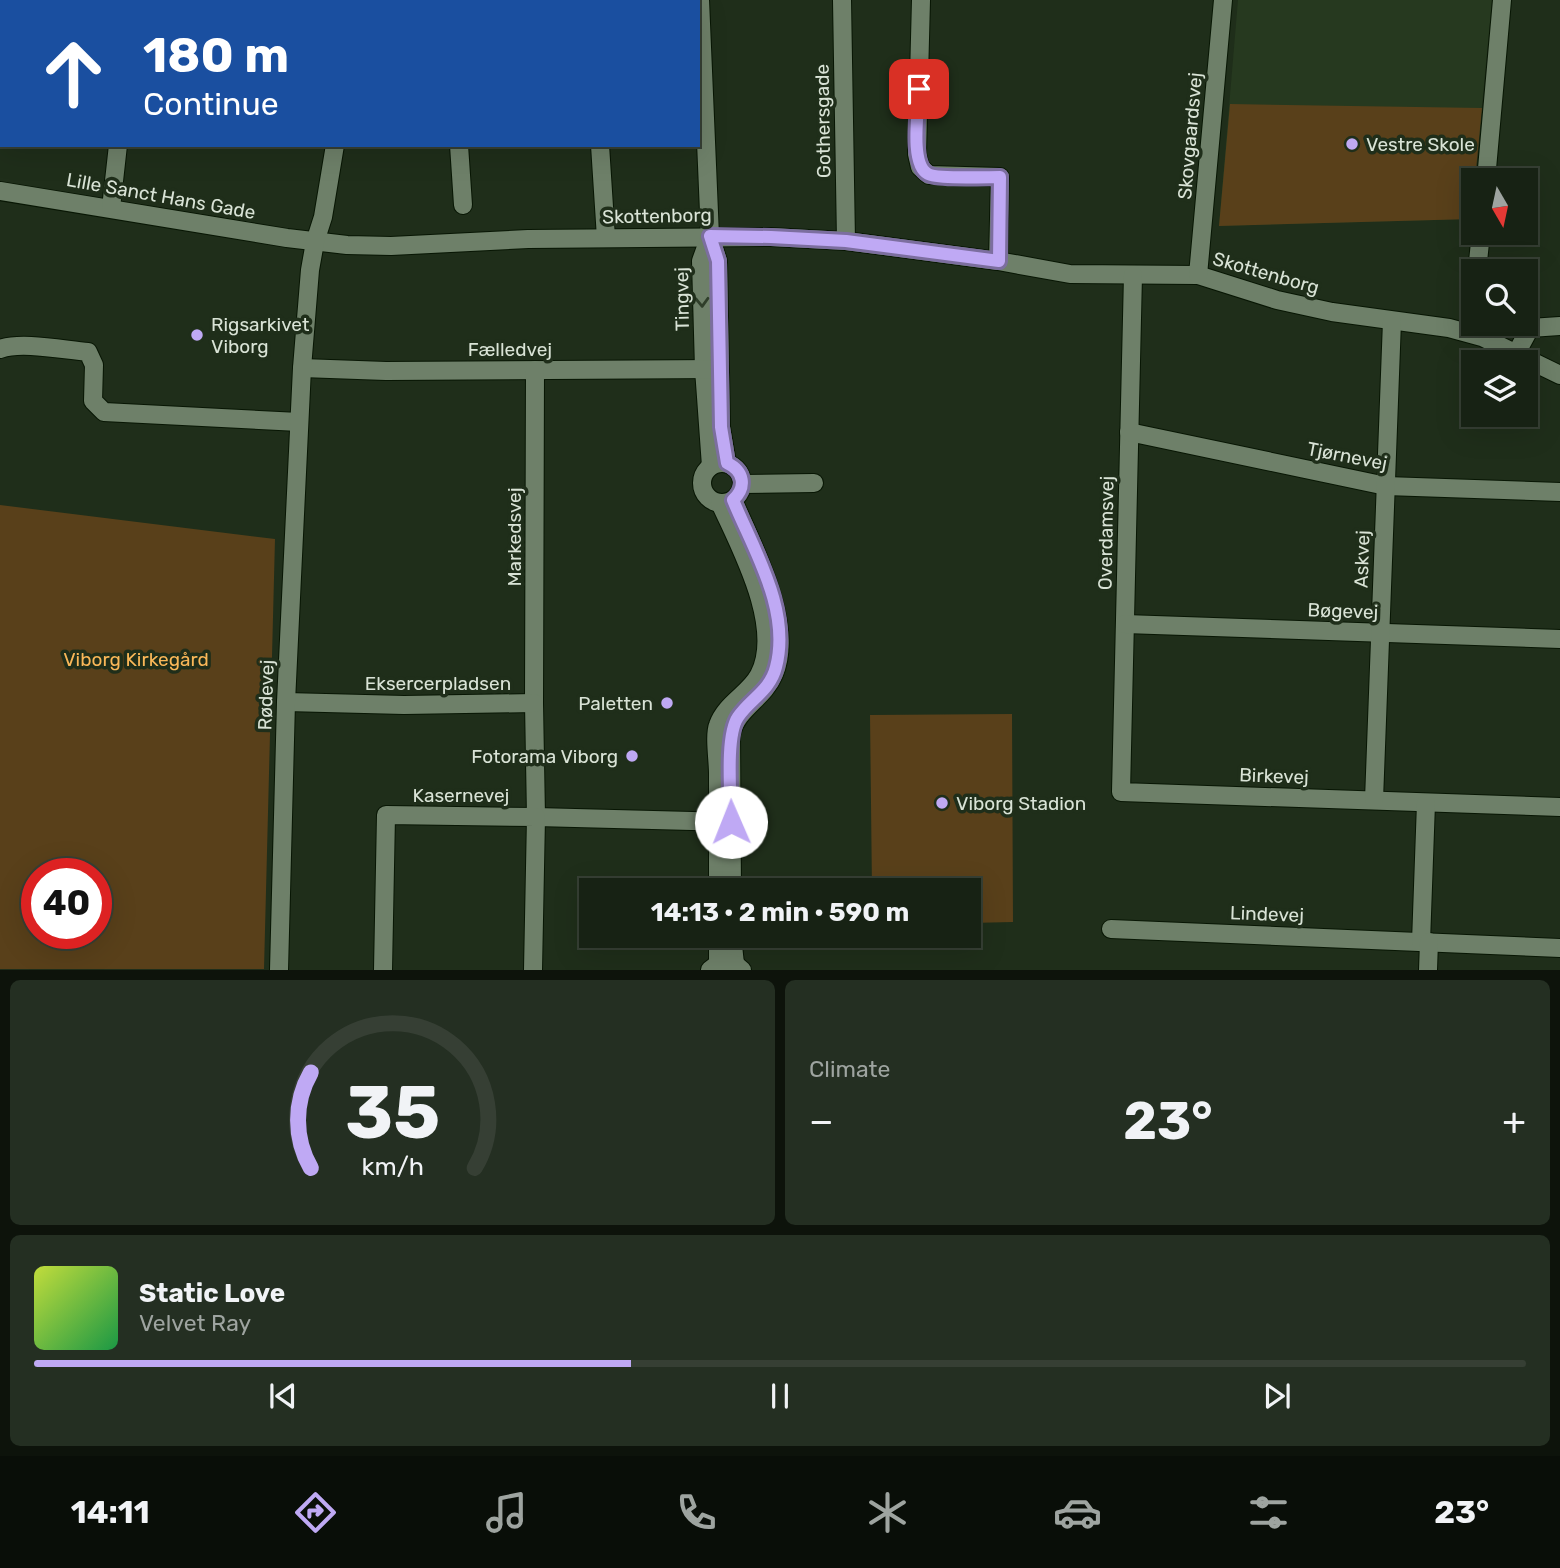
<!DOCTYPE html>
<meta charset="utf-8">
<style>
body{margin:0;font-family:Rubik,sans-serif;background:#242f22;color:#f1f3f6;height:100vh;display:flex;flex-direction:column;font-size:26px;white-space:nowrap}
*{box-sizing:border-box;margin:0}
p{font-size:23px;color:#9ea4a0}
.icon{flex:none;width:38px;height:38px;fill:none;stroke:currentColor;stroke-width:2;stroke-linecap:round;stroke-linejoin:round}
.map{position:relative;height:970px;overflow:hidden}
.panel{display:flex;flex-direction:column;gap:10px;padding:10px;background:#0d130b;flex:1}
.panel>*{flex:none}
.top-card{position:absolute;left:0px;top:0px;width:700px;height:147px;box-shadow:0 7px 28px #0002,0 0 0 2px #363f34;background:#1a4fa0;color:#fff;overflow:hidden}
.needle{width:46px;rotate:171deg}
.buttons{position:absolute;left:1461px;top:168px;display:grid;gap:14px}
.buttons a{display:grid;place-items:center;width:77px;height:77px;border-radius:0px;background:#172214;box-shadow:0 7px 28px #0002,0 0 0 2px #363f34;font-size:35px}
.speed{position:absolute;left:21px;top:858px;display:flex;gap:14px;font-size:35px;font-weight:700;text-align:center}
.speed>*{display:grid;place-content:center;width:91px;height:91px;border-radius:50%;background:#172214;box-shadow:0 7px 28px #0002,0 0 0 2px #363f34;line-height:1}
.speed .limit{border:10px solid #d22;background:#fff;color:#111}
.pin{position:absolute;display:grid;place-items:center;width:60px;height:60px;color:#fff;margin:-30px;border-radius:14px;box-shadow:0 4px 10px #0006}
.me{position:absolute;width:77px;margin:-38px;rotate:359deg;stroke-linejoin:round;filter:drop-shadow(0 0 5px #0008)}
.turn{display:flex;align-items:center;gap:24px;height:147px;padding:0 28px;font-size:32px}
.turn .icon{width:91px;height:91px;stroke-width:2.5}
.turn b{display:block;font-size:49px;line-height:60px}
.big{font-size:52px;font-weight:700;line-height:1.1}
.panel .card{flex:1;display:flex;flex-direction:column;justify-content:center;gap:10px;min-width:0;padding:0 24px;border-radius:10px;background:#242f22}
.panel .dial{align-items:center;gap:0}
.dial svg{height:182px;overflow:visible;fill:none;stroke:#363f34;stroke-width:7;stroke-linecap:round;text-anchor:middle}
.dial text{fill:#f1f3f6;stroke:none}
.song{display:flex;align-items:center;gap:21px}
.cover{width:84px;height:84px;border-radius:10px;background:linear-gradient(135deg,hsl(70 70% 55%),hsl(140 70% 35%))}
.played{height:7px;border-radius:4px;background:linear-gradient(90deg,#bfa9f4 40%,#363f34 40%)}
.keys{display:flex;justify-content:space-around;direction:ltr}
.heat{display:flex;justify-content:space-between;align-items:center;font-size:38px;direction:ltr}
.panel .tiles{flex:1;display:grid;gap:10px;grid-template-columns:1fr 1fr}
.card:last-child{grid-column:span 2}
.trip{position:absolute;left:579px;top:878px;width:402px;height:70px;border-radius:0px;background:#172214;box-shadow:0 7px 28px #0002,0 0 0 2px #363f34;font-weight:700;line-height:70px;text-align:center}
.tabs{display:flex;height:112px;justify-content:space-around;align-items:center;background:#090e08;color:#9ea4a0}
.tabs .icon{width:49px;height:49px}
.tabs .on{color:#bfa9f4}
.tabs b{font-size:32px;color:#f1f3f6}
.map>svg:first-child{display:block}
.built{fill:#26391f}
.green{fill:#59401a;fill-rule:evenodd}
.lines{fill:none;stroke-linecap:round;stroke-linejoin:round}
.minor-casing{stroke:#081604;stroke-width:20}
.minor{stroke:#6e8069;stroke-width:18}
.oneway{stroke:#2f3e2a}
.route-casing{stroke:#7c6e9f;stroke-width:18}
.route{stroke:#bfa9f4;stroke-width:12}
.poi-dot{fill:#bfa9f4;stroke:#1f2e1a;stroke-width:2.5}
.labels{text-anchor:middle;dominant-baseline:central;stroke-width:7;stroke-linejoin:round;paint-order:stroke}
.street-label{font-size:19px;fill:#d9e3d6;stroke:#1f2e1a}
.poi-label{font-size:19px;fill:#d9e3d6;stroke:#1f2e1a;text-anchor:start}
.park-label{font-size:19px;fill:#f9b758;stroke:#1f2e1a}
</style>
<div class="map">
<svg width="1560" height="970" viewBox="0 0 1560 970">
<rect width="100%" height="100%" fill="#1f2e1a"/>
<polygon class="built" points="1238,0 1492,0 1475,180 1474,180 1472,219 1219,226"/>
<g class="green">
<polygon points="1230,104 1482,108 1475,180 1474,180 1472,219 1219,226"/>
<path d="M0 505 275 539 264 969H0ZM96 873V933H37V873Z"/>
<polygon points="1012,714 1013,922 970,923 970,891 872,891 870,715"/>
</g>
<g class="lines">
<defs>
<g id="minor">
<polyline points="338,0 338,2"/>
<polyline points="448,0 448,2"/>
<polyline points="592,0 592,2"/>
<polyline points="700,0 710,236 718,261 721,427 727,463"/>
<polyline points="842,0 846,241"/>
<polyline points="921,0 917,154 920,167 929,175 1000,177 998,261"/>
<polyline points="151,2 152,0"/>
<polyline points="459,145 463,205"/>
<polyline points="600,145 606,238"/>
<polyline points="1486,180 1502,0"/>
<polyline points="0,191 287,238 347,245 391,246 528,239 771,237 846,241 998,261 1070,274 1198,275 1277,300 1332,312 1449,328 1482,337 1560,375"/>
<polyline points="111,208 118,145"/>
<polyline points="710,236 701,261 704,369 711,466"/>
<polyline points="1477,271 1481,233"/>
<polyline points="1133,275 1121,792 1560,807"/>
<polyline points="1198,275 1223,0"/>
<path d="M0 349C21 341 64 350 88 352L94 365 93 401 104 412 299 422"/>
<polyline points="1517,352 1530,328 1560,326"/>
<polyline points="302,368 386,371 719,369"/>
<polyline points="535,370 534,703 536,817 731,822"/>
<polyline points="1129,432 1386,486 1560,492"/>
<circle cx="722" cy="483" r="20"/>
<polyline points="742,484 814,483"/>
<polyline points="1125,624 1560,639"/>
<polyline points="286,702 404,705 534,703"/>
<polyline points="1374,800 1392,321"/>
<path d="M718 891C718 851 718 812 718 773 718 761 714 735 718 725 726 703 749 694 759 675 784 627 740 547 720 503"/>
<path d="M732 891 731 734C737 708 764 699 774 674 795 625 753 546 733 500"/>
<polyline points="1111,929 1560,948"/>
<polyline points="732,936 735,964"/>
<polyline points="1421,942 1426,803"/>
<polyline points="718,964 718,936"/>
<polyline points="279,970 286,702 302,368 310,270 315,242 323,217 335,145"/>
<polyline points="383,970 386,815 536,817 533,970"/>
<path d="M710 970C721 960 732 960 742 970"/>
<polyline points="1428,970 1429,942"/>
</g>
</defs>
<use href="#minor" class="minor-casing"/>
<use href="#minor" class="minor"/>
</g>
<defs><path id="oneway-chevron" d="M-2-3.5L2.5 0L-2 3.5" fill="none" stroke-width="1.6" stroke-linecap="round" stroke-linejoin="round" transform="scale(1.75)"/></defs>
<use class="oneway" href="#oneway-chevron" transform="translate(702 302) rotate(88)"/>
<g class="lines">
<defs>
<path id="route" d="M731 822C731 797 725 736 738 717 750 699 770 691 776 667 791 610 754 551 733 500 747 487 744 471 727 463L721 427 718 261 710 236 771 237 846 241 999 261 1000 177C986 177 936 179 928 174 909 164 919 108 919 89"/>
</defs>
<use href="#route" class="route-casing"/>
<use href="#route" class="route"/>
</g>
<g class="poi-dot">
<circle cx="1352" cy="144" r="7"/>
<circle cx="197" cy="335" r="7"/>
<circle cx="667" cy="703" r="7"/>
<circle cx="632" cy="756" r="7"/>
<circle cx="942" cy="803" r="7"/>
</g>
<g class="labels">
<g class="street-label">
<text transform="translate(823 121) rotate(-91)">Gothersgade</text>
<text transform="translate(1190 136) rotate(-85)">Skovgaardsvej</text>
<text transform="translate(161 196) rotate(10)">Lille Sanct Hans Gade</text>
<text transform="translate(657 216) rotate(-1)">Skottenborg</text>
<text transform="translate(1266 273) rotate(16)">Skottenborg</text>
<text transform="translate(682 299) rotate(-91)">Tingvej</text>
<text x="510" y="349">Fælledvej</text>
<text transform="translate(1347 456) rotate(11)">Tjørnevej</text>
<text transform="translate(1106 533) rotate(-89)">Overdamsvej</text>
<text transform="translate(514 537) rotate(-90)">Markedsvej</text>
<text transform="translate(1362 559) rotate(-88)">Askvej</text>
<text transform="translate(1343 611) rotate(2)">Bøgevej</text>
<text x="438" y="683">Eksercerpladsen</text>
<text transform="translate(266 695) rotate(-88)">Rødevej</text>
<text transform="translate(1274 776) rotate(2)">Birkevej</text>
<text x="461" y="795">Kasernevej</text>
<text transform="translate(1267 914) rotate(2)">Lindevej</text>
</g>
<g class="poi-label">
<text x="1366" y="144">Vestre Skole</text>
<text x="211" y="324">Rigsarkivet<tspan x="211" dy="22">Viborg</tspan></text>
<text x="653" y="703" text-anchor="end">Paletten</text>
<text x="618" y="756" text-anchor="end">Fotorama Viborg</text>
<text x="956" y="803">Viborg Stadion</text>
</g>
<g class="park-label">
<text x="136" y="659">Viborg Kirkegård</text>
</g>
</g>
</svg>
<div class="buttons">
<a><svg class="needle" viewBox="-14 -14 28 28"><path d="M0-13l5 13h-10z" fill="#e53935"/><path d="M0 13l5-13h-10z" fill="#9ea4a0"/></svg></a>
<a><svg class="icon" aria-label="search" viewBox="0 0 24 24"><circle cx="10" cy="10" r="6"/><path d="M15 15l6 6"/></svg></a>
<a><svg class="icon" aria-label="layers" viewBox="0 0 24 24"><path d="M12 4l9 5-9 5-9-5zM3 14l9 5 9-5"/></svg></a>
</div>
<div class="speed"><div class="limit">40</div></div>
<div class="pin" style="left:919px;top:89px;background:#d93025"><svg class="icon" aria-label="arrive" viewBox="0 0 24 24"><path d="M6 21V4h12l-3 4 3 4H6"/></svg></div>
<svg class="me" style="left:731px;top:822px" viewBox="-20 -20 40 40"><circle r="19" fill="#fff"/><path d="M0-13L10 11 0 6-10 11z" fill="#bfa9f4"/></svg>
<div class="trip">14:13 · 2 min · 590 m</div>
<div class="top-card">
<div class="turn"><svg class="icon" aria-label="ahead" viewBox="0 0 24 24"><path d="M12 20V5M6 11l6-6 6 6"/></svg><div><b>180 m</b>Continue</div></div>
</div>
</div>
<section class="panel">
<div class="tiles">
<div class="card dial"><svg viewBox="0 0 100 80">
<path d="M14 69A42 42 0 1 1 86 69"/>
<path d="M14 69A42 42 0 0 1 14 27" stroke="#bfa9f4"/>
<text x="50" y="56" font-size="32" font-weight="700">35</text>
<text x="50" y="72" font-size="11">km/h</text>
</svg></div>
<div class="card"><p>Climate</p>
<div class="heat"><a>−</a><b class="big">23°</b><a>+</a></div>
</div>
<div class="card">
<div class="song"><i class="cover"></i><div><b>Static Love</b><p>Velvet Ray</p></div></div>
<div class="played"></div>
<div class="keys"><svg class="icon" aria-label="previous" viewBox="0 0 24 24"><path d="M18 5L8 12l10 7zM5 5v14"/></svg><svg class="icon" aria-label="pause" viewBox="0 0 24 24"><path d="M8 5v14M16 5v14"/></svg><svg class="icon" aria-label="next" viewBox="0 0 24 24"><path d="M6 5l10 7-10 7zM19 5v14"/></svg></div>
</div>
</div>
</section>
<nav class="tabs">
<b>14:11</b>
<svg class="icon on" aria-label="directions" viewBox="0 0 24 24"><path d="M12 3l9 9-9 9-9-9zM9 14v-3h6M13 9l2 2-2 2"/></svg>
<svg class="icon" aria-label="music" viewBox="0 0 24 24"><path d="M9 18V5l10-2v13"/><circle cx="6" cy="18" r="3"/><circle cx="16" cy="16" r="3"/></svg>
<svg class="icon" aria-label="phone" viewBox="0 0 24 24"><path d="M5 4h4l2 5-3 2q2 4 5 5l2-3 5 2v4C11 20 4 13 5 4z"/></svg>
<svg class="icon" aria-label="climate" viewBox="0 0 24 24"><path d="M12 3v18M4 7l16 10M4 17L20 7"/></svg>
<svg class="icon" aria-label="car" viewBox="0 0 24 24"><path d="M5 17H2v-5l4-1 3-4h7l3 4 3 1v5h-3M9 17h6M6 11h13"/><circle cx="7" cy="17" r="2"/><circle cx="17" cy="17" r="2"/></svg>
<svg class="icon" aria-label="filters" viewBox="0 0 24 24"><path d="M4 7h16M4 17h16"/><circle cx="9" cy="7" r="2"/><circle cx="15" cy="17" r="2"/></svg>
<b>23°</b>
</nav>
